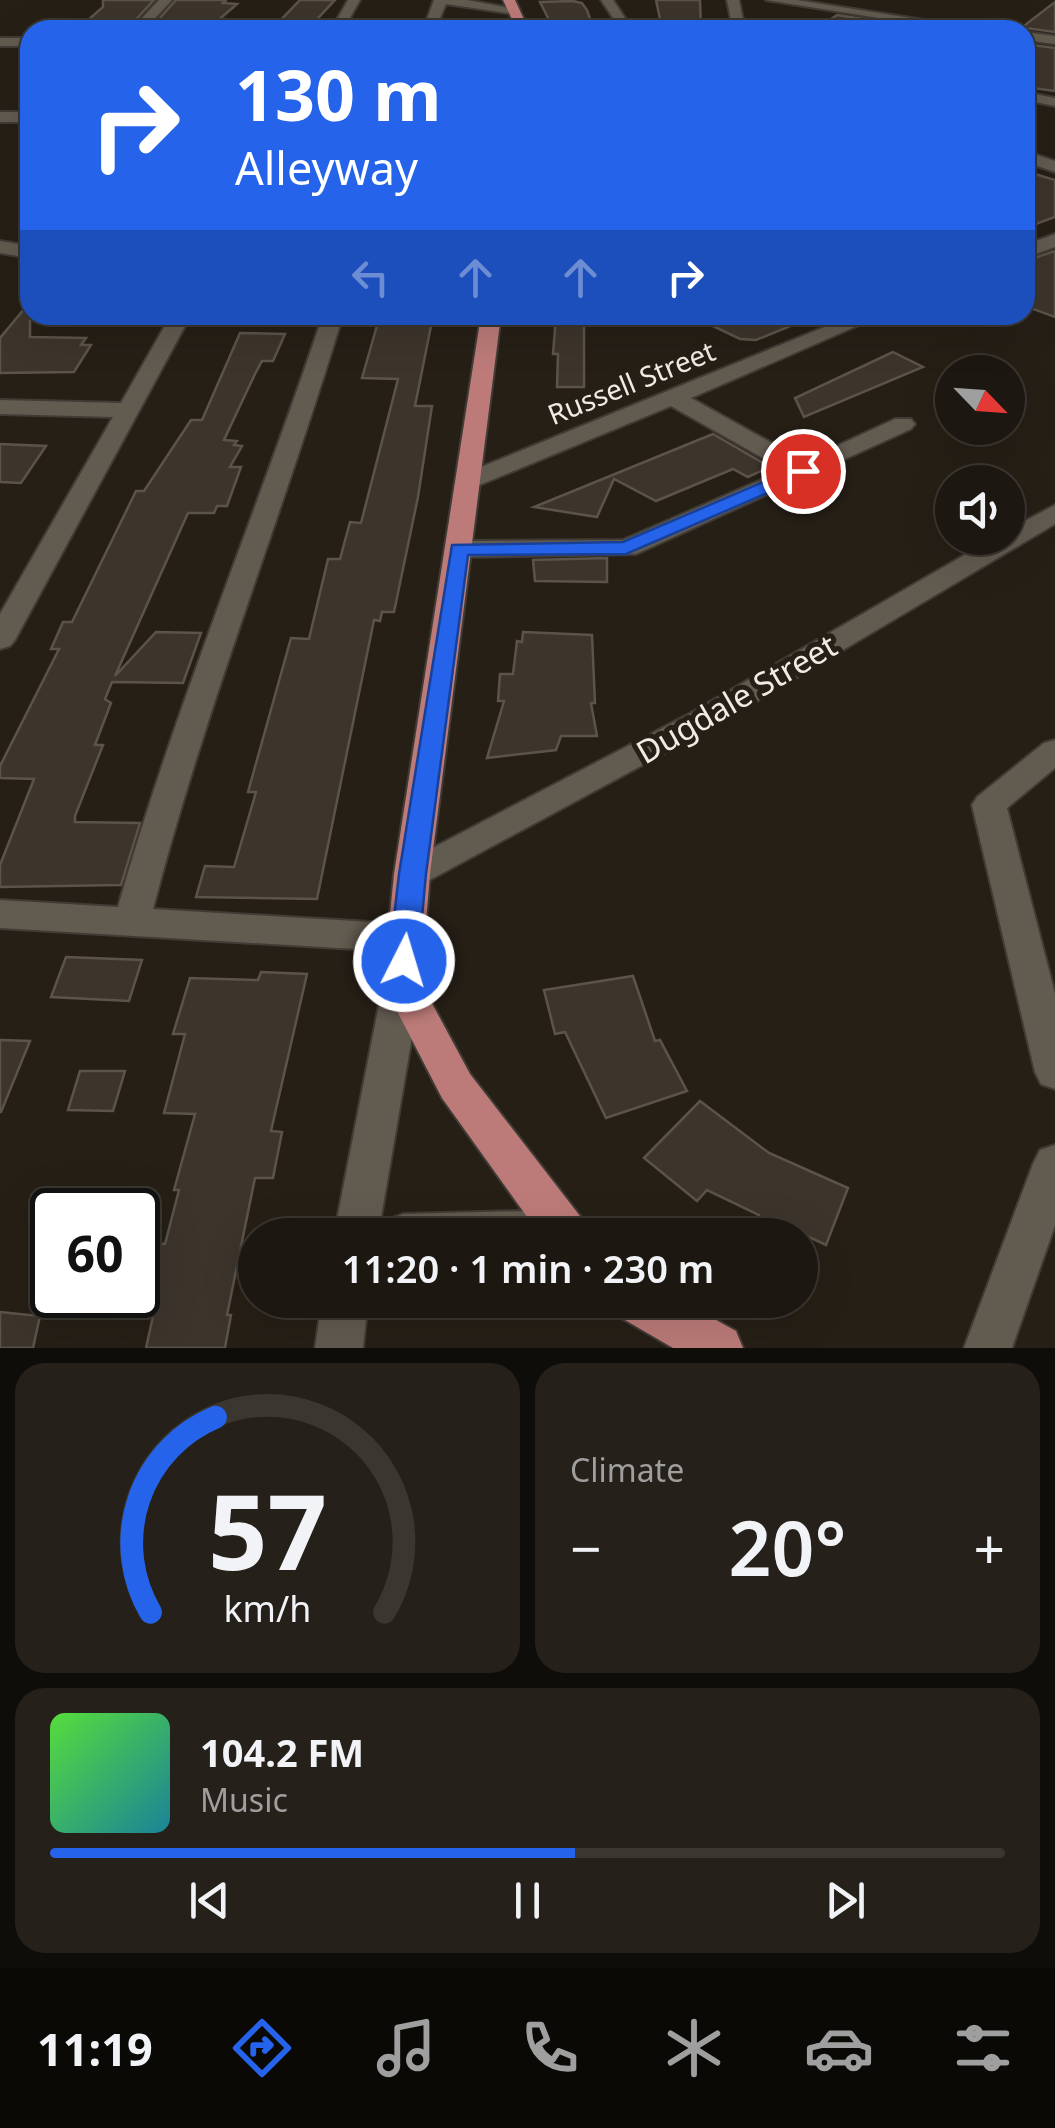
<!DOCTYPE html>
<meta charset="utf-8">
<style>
body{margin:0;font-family:"Noto Sans",sans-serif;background:#252019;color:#f1f3f6;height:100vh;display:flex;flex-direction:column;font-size:38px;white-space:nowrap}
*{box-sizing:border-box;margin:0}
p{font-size:32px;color:#a09f9f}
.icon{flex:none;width:55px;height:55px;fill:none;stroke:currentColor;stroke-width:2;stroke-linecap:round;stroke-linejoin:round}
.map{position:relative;height:1348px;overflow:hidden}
.panel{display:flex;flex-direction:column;gap:15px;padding:15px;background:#0f0d09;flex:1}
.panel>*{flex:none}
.hud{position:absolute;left:20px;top:20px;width:1015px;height:305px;border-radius:30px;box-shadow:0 10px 40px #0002,0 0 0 2px #3a3630;background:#2563eb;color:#fff;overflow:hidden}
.needle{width:65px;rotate:115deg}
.tools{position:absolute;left:935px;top:355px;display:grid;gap:20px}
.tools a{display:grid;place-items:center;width:90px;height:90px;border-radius:50%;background:#1c1710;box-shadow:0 10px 40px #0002,0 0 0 2px #3a3630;font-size:50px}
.speed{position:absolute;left:30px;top:1188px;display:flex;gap:20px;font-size:50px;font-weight:700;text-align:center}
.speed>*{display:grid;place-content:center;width:130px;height:130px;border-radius:50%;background:#1c1710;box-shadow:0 10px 40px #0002,0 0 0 2px #3a3630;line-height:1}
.speed .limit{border:5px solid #111;border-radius:15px;background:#fff;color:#111}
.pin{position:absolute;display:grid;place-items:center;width:85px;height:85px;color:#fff;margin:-42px;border:5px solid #fff;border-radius:50%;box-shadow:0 2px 10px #0007}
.me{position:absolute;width:110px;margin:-55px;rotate:5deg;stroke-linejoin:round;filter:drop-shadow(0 0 8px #0008)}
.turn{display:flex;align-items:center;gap:35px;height:210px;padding:0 50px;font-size:45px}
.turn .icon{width:130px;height:130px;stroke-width:2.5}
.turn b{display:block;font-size:70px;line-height:85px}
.lanes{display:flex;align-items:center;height:95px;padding:0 50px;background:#0003;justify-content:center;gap:50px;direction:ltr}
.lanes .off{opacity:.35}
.big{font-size:75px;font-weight:600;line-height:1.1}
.panel .card{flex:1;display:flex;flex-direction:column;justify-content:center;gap:15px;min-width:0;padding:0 35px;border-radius:30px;background:#252019}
.panel .dial{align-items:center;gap:0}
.dial svg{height:260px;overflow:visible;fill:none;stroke:#3a3630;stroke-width:7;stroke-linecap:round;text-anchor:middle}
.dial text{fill:#f1f3f6;stroke:none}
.song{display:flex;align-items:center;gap:30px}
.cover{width:120px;height:120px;border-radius:15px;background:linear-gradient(135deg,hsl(110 70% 55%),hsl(190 70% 35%))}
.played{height:10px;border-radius:5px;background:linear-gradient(90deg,#2563eb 55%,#3a3630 55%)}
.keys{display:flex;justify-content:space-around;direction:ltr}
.heat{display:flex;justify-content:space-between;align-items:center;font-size:55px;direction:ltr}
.panel .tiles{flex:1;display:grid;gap:15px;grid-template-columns:1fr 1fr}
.card:last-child{grid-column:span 2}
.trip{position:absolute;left:238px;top:1218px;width:580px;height:100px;border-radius:50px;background:#1c1710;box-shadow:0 10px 40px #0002,0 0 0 2px #3a3630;font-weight:600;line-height:100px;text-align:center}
.dock{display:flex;height:160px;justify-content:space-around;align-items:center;background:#0b0906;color:#a09f9f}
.dock .icon{width:70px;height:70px}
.dock .active{color:#2563eb}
.dock b{font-size:45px;color:#f1f3f6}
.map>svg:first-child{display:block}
.building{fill:#3d352c;stroke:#5c544a;stroke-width:2.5}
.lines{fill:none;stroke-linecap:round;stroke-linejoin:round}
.minor-casing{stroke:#403b35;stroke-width:4}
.major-casing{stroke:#403b35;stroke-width:4}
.minor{fill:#625b50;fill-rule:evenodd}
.major{fill:#bc7b78;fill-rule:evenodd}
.route{fill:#2563eb;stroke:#184099;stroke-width:2.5}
.labels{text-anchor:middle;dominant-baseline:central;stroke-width:10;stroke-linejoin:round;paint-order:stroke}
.far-street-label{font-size:28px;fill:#f0ebe5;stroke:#261f16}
.street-label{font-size:32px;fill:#f0ebe5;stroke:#261f16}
</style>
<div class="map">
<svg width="1055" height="1348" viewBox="0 0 1055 1348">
<rect width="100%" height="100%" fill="#261f16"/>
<g class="building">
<polygon points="103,0 154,0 128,28 80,27 103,7"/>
<polygon points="176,0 226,0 223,3 237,4 207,30 150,29"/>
<polygon points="300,0 335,0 307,30 271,30"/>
<polygon points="656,0 700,0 701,30 662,29"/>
<polygon points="573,1 582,3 587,10 594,30 554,30 540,2"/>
<polygon points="1055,2 1055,32 1025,28 1025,25"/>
<polygon points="837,15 908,26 910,30 816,29"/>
<polygon points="1025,44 1055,48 1055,91 1025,87"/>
<polygon points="1025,171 1055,180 1055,217 1025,228"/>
<polygon points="1055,251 1055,317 1025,306 1025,261"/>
<polygon points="30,302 30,337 86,338 81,345 91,345 74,372 0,373 0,338"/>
<polygon points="380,315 433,316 415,406 432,406 418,497 394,612 382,612 380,621 374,620 317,899 196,897 205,866 234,867 256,792 248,792 291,638 309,639 328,559 340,559 350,522 361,523 398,379 362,378"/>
<polygon points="690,315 814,315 815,316 756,340 740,339"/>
<polygon points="556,316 584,316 584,387 557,387 558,354 553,354"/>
<polygon points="240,333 285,334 273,361 262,361 255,374 224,440 237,441 234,445 242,446 230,467 241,467 227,506 217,506 214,513 188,513 115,676 156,632 201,633 183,683 112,682 105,699 111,703 95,745 103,745 75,816 75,822 140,823 121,885 0,887 0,865 34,779 0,778 0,766 59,649 51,649 63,622 72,622 136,491 144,491 191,420 202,420"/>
<polygon points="893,352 923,367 804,417 795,398"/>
<polygon points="713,434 770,467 748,477 733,469 656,501 614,479 597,517 534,507"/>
<polygon points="0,444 46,446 21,483 0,482"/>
<polygon points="607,558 607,582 535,581 533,560"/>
<polygon points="523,632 592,635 595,703 591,703 597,736 561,736 556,750 487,758 504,701 498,701 500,674 513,674 517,641 522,642"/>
<polygon points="66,957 142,960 129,1001 51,997"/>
<polygon points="261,972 307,974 271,1131 282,1132 273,1178 255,1178 227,1315 231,1315 225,1348 146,1348 159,1289 148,1289 149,1281 138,1281 138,1258 141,1243 165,1244 179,1190 174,1190 195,1114 164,1113 185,1034 173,1034 190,978 258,980"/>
<polygon points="633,976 655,1041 660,1040 687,1091 606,1118 565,1032 555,1034 544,990"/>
<polygon points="0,1040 30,1041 1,1112 0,1112"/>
<polygon points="80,1071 125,1071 113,1111 68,1110"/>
<polygon points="700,1101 769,1153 848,1188 826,1245 805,1235 750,1235 759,1215 707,1190 697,1201 644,1158"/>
<polygon points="0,1312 40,1316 33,1348 0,1348"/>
</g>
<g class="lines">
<defs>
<g id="minor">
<polygon points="159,0 172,0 144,30 131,30"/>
<polygon points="348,0 360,0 343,30 331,30"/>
<polygon points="434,0 467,0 520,10 514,14 446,4 435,30 423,30"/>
<polygon points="601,0 613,0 633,30 621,30"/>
<polygon points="727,0 739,0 745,30 733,30"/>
<polygon points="766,0 797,0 987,30 954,30"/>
<polygon points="1025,32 1055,36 1055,44 1025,40"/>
<rect x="0" y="38" width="30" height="8"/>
<polygon points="1025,92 1055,98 1055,106 1025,100"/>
<rect x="0" y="112" width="30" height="10"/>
<polygon points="1025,151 1055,161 1055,172 1025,162"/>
<polygon points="1055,234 1055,247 1025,258 1025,245"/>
<polygon points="0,241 30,246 30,258 0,253"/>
<polygon points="171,315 191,315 15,640 10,646 0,649 0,614 113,417 0,414 0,400 121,403"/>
<path d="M323 315H343C283 514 205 708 153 909L405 924 418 928 424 938 418 948 405 952 0 928V900L118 907C175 706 257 513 323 315Z"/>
<polygon points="854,315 882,315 691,398 804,461 895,419 911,419 915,424 911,429 636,554 459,557 446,549 459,541 623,540 784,470 671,406 477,486 459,486 456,481 459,476"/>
<polygon points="1055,505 1055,524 713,727 424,883 412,887 400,883 394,874 400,865 691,713 994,538 1008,538 1008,530"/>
<polygon points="1055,740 1055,768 1007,808 1055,994 1055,1089 1041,1084 1035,1072 972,805 977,797 1044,743"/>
<polygon points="402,969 416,973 421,984 378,1235 334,1235 383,984 388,973"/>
<polygon points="1055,1145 1055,1225 1012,1348 964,1348 1033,1164 1040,1150"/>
<polygon points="563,1210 579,1216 584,1235 381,1235 387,1220 403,1214"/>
<polygon points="322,1300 368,1300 363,1348 315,1348"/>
</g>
<g id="major">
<polygon points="503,0 515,0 529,30 517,30"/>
<polygon points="481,315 501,315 430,874 421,983 470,1074 583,1220 589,1235 540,1235 442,1098 383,984 394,874"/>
<polygon points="612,1300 680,1300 736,1331 743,1348 673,1348 618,1316"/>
</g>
</defs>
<use href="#minor" class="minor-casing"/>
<use href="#major" class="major-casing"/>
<use href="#minor" class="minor"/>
<use href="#major" class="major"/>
</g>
<polygon class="route" points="803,465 812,471 809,475 626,554 468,555 426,874 418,961 414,969 404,972 394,969 389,961 399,874 452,545 623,542"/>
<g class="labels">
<g class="far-street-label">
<text transform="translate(631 382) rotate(-22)">Russell Street</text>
</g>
<g class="street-label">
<text transform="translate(736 698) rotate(-30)">Dugdale Street</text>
</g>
</g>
</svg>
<div class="tools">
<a><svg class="needle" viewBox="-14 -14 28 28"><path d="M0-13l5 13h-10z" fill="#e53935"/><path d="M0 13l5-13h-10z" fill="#a09f9f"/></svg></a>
<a><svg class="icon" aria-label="sound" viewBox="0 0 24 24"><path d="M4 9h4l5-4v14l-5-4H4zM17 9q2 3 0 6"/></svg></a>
</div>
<div class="speed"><div class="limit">60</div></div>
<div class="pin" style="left:803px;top:471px;background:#d93025"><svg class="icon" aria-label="arrive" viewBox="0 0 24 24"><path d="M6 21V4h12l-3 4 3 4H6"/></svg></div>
<svg class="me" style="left:404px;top:961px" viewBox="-20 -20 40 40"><circle r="17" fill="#2563eb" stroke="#fff" stroke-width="3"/><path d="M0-11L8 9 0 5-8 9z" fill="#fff"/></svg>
<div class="trip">11:20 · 1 min · 230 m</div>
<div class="hud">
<div class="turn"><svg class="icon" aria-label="right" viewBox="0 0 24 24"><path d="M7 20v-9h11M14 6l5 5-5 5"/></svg><div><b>130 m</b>Alleyway</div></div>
<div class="lanes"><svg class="icon off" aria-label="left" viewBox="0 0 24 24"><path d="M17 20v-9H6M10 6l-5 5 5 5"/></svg><svg class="icon off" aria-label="ahead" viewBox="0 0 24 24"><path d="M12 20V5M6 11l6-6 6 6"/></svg><svg class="icon off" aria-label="ahead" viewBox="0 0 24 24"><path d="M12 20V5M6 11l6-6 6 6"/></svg><svg class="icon" aria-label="right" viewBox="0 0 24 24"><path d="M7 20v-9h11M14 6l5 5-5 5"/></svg></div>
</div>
</div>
<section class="panel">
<div class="tiles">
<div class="card dial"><svg viewBox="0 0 100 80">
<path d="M14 69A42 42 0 1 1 86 69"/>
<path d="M14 69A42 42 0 0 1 34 9" stroke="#2563eb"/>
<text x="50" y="56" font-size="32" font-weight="700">57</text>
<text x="50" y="72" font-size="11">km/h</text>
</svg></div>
<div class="card"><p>Climate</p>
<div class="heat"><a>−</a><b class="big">20°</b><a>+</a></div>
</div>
<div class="card">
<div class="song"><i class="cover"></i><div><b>104.2 FM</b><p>Music</p></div></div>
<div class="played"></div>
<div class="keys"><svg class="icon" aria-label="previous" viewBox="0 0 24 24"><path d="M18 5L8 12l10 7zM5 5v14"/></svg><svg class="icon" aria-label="pause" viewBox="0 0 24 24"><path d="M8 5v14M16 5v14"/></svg><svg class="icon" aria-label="next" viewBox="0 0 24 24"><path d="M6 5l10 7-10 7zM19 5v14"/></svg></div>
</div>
</div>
</section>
<nav class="dock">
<b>11:19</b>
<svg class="icon active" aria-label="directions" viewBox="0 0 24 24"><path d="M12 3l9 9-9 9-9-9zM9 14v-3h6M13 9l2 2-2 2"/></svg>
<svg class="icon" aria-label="music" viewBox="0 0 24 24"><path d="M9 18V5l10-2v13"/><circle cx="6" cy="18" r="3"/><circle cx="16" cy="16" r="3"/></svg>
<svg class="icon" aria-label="phone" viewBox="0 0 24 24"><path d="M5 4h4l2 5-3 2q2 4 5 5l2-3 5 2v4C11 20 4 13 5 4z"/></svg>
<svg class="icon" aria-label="climate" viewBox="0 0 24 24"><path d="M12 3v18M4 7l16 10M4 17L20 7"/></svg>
<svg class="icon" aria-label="car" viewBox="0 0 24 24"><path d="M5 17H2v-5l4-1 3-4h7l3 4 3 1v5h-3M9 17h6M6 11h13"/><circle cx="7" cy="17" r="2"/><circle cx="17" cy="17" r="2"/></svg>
<svg class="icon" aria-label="filters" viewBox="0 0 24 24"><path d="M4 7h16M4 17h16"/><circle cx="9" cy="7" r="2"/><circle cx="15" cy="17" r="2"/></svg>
</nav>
